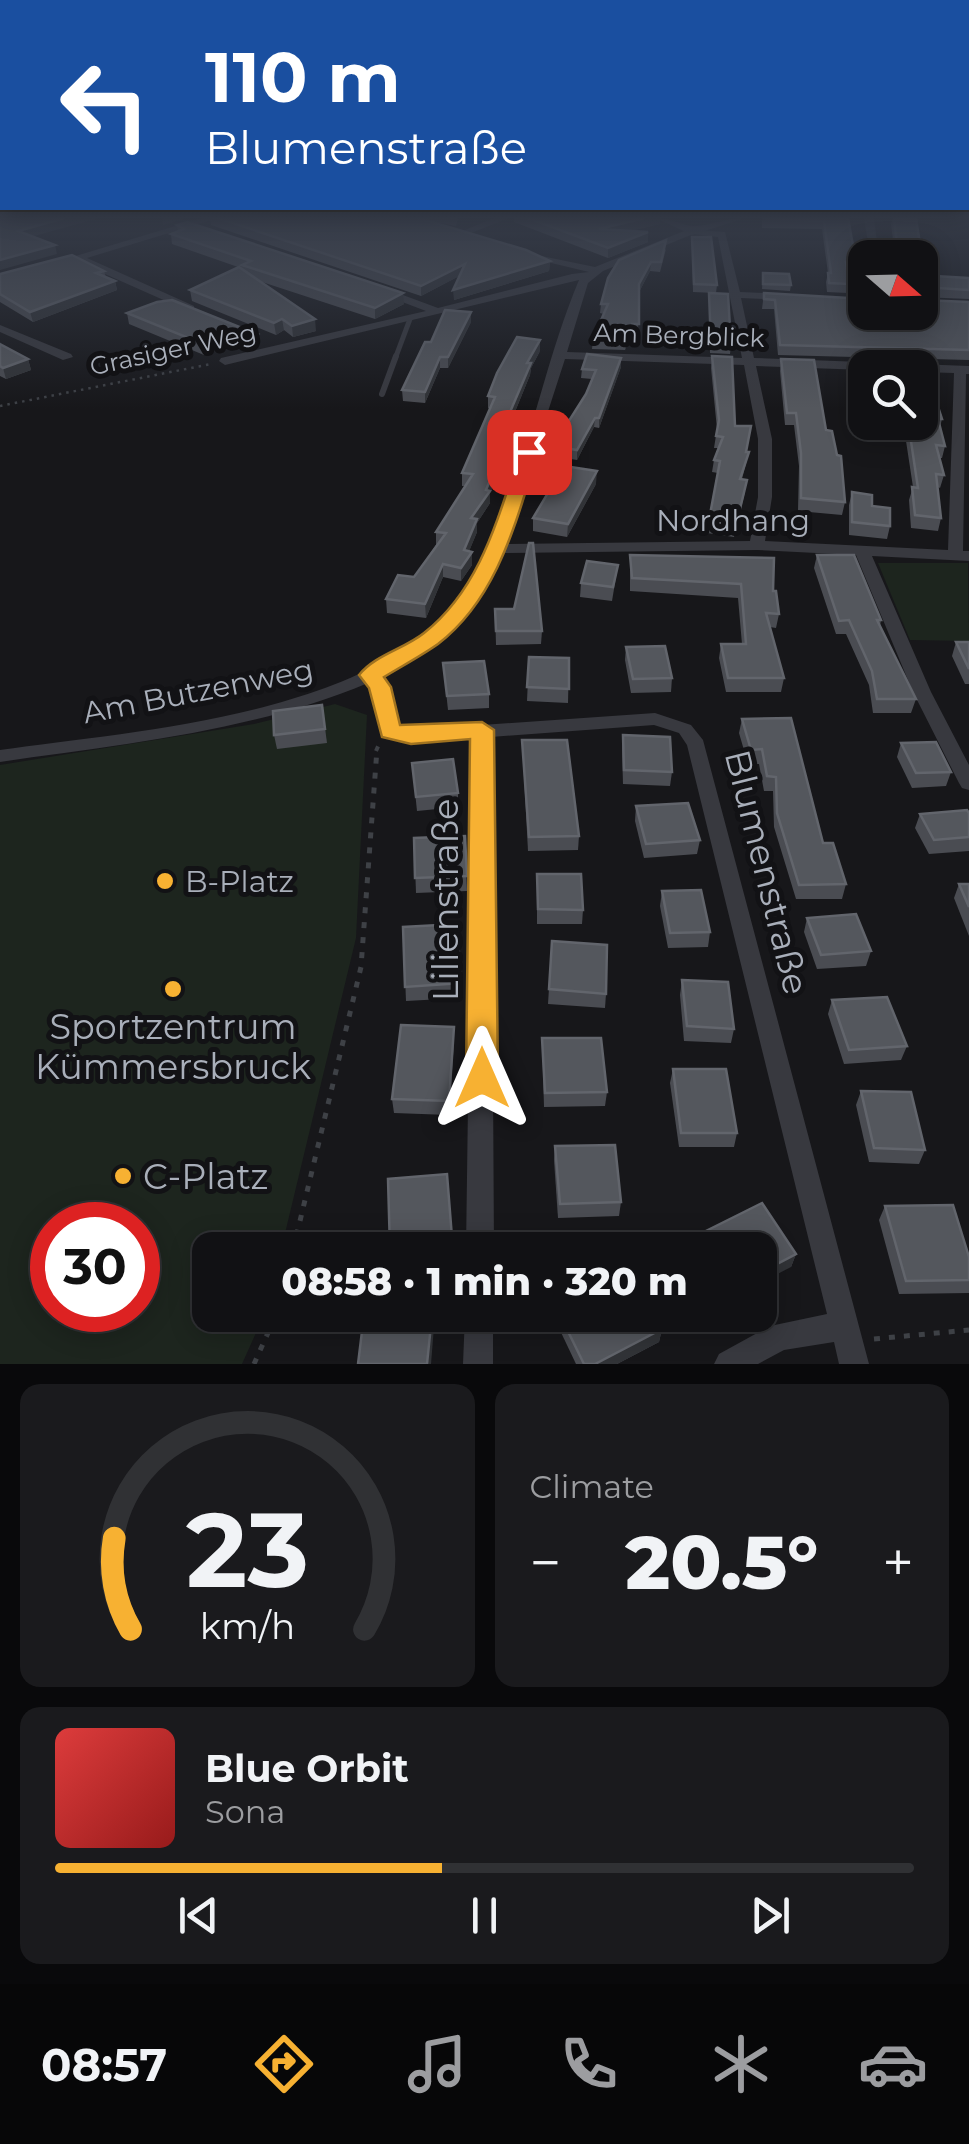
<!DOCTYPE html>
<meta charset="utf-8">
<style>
body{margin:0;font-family:Montserrat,sans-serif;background:#1a1a1d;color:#f1f3f6;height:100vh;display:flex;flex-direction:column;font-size:38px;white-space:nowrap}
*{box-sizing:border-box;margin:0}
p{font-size:32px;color:#9c9da0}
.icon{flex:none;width:55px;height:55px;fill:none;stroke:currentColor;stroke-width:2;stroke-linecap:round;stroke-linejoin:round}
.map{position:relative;height:1364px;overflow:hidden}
.details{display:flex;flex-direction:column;gap:20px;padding:20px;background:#09090b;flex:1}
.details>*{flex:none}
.guide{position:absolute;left:0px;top:0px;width:970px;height:210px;box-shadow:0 5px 25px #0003,0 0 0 2px #303134;background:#1a4fa0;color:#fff;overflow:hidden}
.needle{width:65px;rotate:110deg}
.buttons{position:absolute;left:848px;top:240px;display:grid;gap:20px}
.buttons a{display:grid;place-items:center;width:90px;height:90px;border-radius:20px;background:#111114;box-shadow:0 5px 25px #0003,0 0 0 2px #303134;font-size:50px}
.speed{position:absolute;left:30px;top:1202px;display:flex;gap:20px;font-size:50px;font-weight:700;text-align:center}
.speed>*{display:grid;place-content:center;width:130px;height:130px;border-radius:50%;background:#111114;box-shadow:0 5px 25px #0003,0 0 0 2px #303134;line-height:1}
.speed .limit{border:15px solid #d22;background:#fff;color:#111}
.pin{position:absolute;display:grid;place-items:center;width:85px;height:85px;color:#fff;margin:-42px;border-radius:20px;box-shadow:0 5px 15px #0006}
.me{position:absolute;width:110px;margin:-55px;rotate:0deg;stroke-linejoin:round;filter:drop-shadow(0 0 8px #0008)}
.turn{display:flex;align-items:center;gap:35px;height:210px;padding:0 40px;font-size:45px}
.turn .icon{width:130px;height:130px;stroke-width:2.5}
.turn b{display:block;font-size:70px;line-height:85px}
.big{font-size:75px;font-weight:800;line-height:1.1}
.details .card{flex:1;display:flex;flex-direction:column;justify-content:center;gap:15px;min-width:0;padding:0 35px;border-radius:20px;background:#1a1a1d}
.details .dial{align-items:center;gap:0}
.dial svg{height:260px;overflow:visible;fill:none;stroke:#303134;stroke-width:7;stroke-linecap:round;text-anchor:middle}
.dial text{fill:#f1f3f6;stroke:none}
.song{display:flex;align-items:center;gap:30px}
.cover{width:120px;height:120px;border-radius:15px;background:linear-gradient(135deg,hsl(0 70% 55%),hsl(0 70% 35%))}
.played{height:10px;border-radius:5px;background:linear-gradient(90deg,#f7b132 45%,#303134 45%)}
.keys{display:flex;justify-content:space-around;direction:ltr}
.heat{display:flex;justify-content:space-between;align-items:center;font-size:55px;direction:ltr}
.details .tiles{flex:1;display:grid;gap:20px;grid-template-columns:1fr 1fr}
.card:last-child{grid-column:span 2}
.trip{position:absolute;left:192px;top:1232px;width:585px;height:100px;border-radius:20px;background:#111114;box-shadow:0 5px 25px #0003,0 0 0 2px #303134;font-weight:800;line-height:100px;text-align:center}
.tab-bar{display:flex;height:160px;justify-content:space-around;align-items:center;background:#070708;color:#9c9da0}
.tab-bar .icon{width:70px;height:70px}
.tab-bar .on{color:#f7b132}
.tab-bar b{font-size:45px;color:#f1f3f6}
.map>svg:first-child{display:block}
.green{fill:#1d251e;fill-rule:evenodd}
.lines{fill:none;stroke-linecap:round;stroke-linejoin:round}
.path-far2{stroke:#3e4146;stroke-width:2.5;stroke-dasharray:2.5 5;stroke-linecap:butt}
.path-far1{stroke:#3e4146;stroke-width:4;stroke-dasharray:5 8;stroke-linecap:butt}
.path{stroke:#3e4146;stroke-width:5;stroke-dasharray:6 9;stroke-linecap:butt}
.service-far1{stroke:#38393f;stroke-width:5}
.service{stroke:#38393f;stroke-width:6}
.minor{fill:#38393f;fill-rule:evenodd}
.tertiary{fill:#38393f;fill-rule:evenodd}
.wall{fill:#4a4c52}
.shaded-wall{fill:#313337}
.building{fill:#54575d;stroke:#62656c;stroke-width:2.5}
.route{fill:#f7b132;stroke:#a17320;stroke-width:2.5}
.poi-dot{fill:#f7b132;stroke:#121215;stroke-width:4}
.labels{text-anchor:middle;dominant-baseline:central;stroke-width:10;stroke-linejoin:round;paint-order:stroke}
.far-street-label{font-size:25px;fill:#a9afba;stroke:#121215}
.street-label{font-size:30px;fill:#a9afba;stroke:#121215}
.poi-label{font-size:30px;fill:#a9afba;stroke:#121215;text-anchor:start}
.near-street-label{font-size:35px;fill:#a9afba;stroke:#121215}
.near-poi-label{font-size:35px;fill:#a9afba;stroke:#121215}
</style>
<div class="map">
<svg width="969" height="1364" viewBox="0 0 969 1364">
<rect width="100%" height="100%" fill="#17171a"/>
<g class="green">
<polygon points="878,563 968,563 969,641 910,640"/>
<path d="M335 704 367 715 356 938 281 1250H210V1315H264L242 1364H0V765L254 724ZM52 1225H138V1310H52Z"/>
</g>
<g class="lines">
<polyline class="path-far2" points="0,406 211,364"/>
<polyline class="path-far1" points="376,751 380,742"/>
<g class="path">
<polyline points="293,1250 361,967 377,749"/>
<polyline points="874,1339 969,1330"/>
<polyline points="254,1364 276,1315"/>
</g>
<polyline class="service-far1" points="395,359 410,319"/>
<polyline class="service" points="382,394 396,356"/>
<g class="minor">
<polygon points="202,218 218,218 87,258 194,306 194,310 186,310 69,258"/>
<polygon points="494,218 509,218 461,237 453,235"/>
<polygon points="864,218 874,218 878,251 869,249"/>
<path d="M689 229 725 232 740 292 785 294 790 297 785 300 741 298 754 358 969 366V374H966L963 551H969V561L872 556 931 692 969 765V790L962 788 959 783 913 692 856 555 757 550 502 553C478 608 436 652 382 677L389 687 398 727 411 730 655 713 691 725 703 740 869 1364H839L834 1342 784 1350 758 1364H714L719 1354 770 1326 827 1314 687 745 679 733 654 725 491 737 494 1250H466L473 738 411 742 384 735 368 683C251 732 124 744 0 762V750C144 729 407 715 480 568 525 477 540 373 579 280L225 365 219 361 221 358 426 311 376 292V288H384L438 308 572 274 589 272 522 256V252L595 267ZM693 234 718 237 742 358 567 352 588 283 603 271ZM565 359 744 365 758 439V497L750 541 505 544ZM756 366 865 370V368H920V372L954 373 948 550 765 541 772 497V439Z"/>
<polygon points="0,325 71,354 73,357 63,360 0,332"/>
<polygon points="465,1315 493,1315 493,1364 463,1364"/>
</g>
<path class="tertiary" d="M656 218C671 218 685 227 696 226 713 225 727 218 745 218L692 235Z"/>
</g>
<g class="wall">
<polygon points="210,218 458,218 456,226 425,220 550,261 549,271 454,300 459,276 421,296 211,225"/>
<polygon points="514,218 660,218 660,224 629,231 648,242 608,258 514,222"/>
<polygon points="762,218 850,218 848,218 856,262 854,271 848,271 849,284 848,293 827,292 826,282 828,273 822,229 762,228"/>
<polygon points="893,218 916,218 922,257 935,276 969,278 969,299 920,297 920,258 890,258 890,255 895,255 891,224"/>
<polygon points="177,225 404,304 375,319 259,281 316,331 293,337 284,330 276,335 192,301 190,290 238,267 172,244 171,234 178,231"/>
<polygon points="692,237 717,285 716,293 693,292"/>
<polygon points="666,249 660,272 650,271 639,292 638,334 632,333 625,350 592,349 593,339 604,314 600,313 601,304"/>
<polygon points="104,271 106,277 115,281 117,290 33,322 0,302 0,274"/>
<polygon points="763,273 791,285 790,291 762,289"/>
<polygon points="709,293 731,345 730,354 710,353"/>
<polygon points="764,293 865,312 922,300 969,302 969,360 778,355 774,309 762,309"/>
<polygon points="127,313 257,334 258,345 248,348 229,343 204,355 129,324"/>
<polygon points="471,322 448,368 440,368 425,403 403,401 402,390 431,342"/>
<polygon points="0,344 28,359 31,370 6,379 0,376"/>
<polygon points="540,351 531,368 530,375 510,424 506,455 490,493 490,503 477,523 477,532 469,551 472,552 472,565 461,581 443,577 426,618 387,613 386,599 414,577 436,545 436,532 466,486 462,486 462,473 490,409 488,408 488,396"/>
<polygon points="712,356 735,426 747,452 749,452 742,479 745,492 734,537 707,533 718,473 712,472 714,460 718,448 714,448 717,429 711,368"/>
<polygon points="621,358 621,367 599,428 594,427 577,460 553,456 553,446 586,394 592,379 581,378 582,369"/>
<polygon points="781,359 826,430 845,502 842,515 798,511 799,466 794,425 785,425 780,371"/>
<polygon points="899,360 929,364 934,376 931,386 942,419 940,427 945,446 942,458 940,458 944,475 940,488 938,487 941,518 938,531 911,528 909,500 913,487 906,441 909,428 910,428 909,422 920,422 920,368 897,368"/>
<polygon points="596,484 567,537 533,531 533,518"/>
<polygon points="852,492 872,506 890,526 887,539 849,535 849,505"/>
<polygon points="630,555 773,591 779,614 776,628 770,627 784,678 781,692 726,692 719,658 721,644 742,644 738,598 630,591"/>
<polygon points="817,555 881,620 880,626 916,699 911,713 873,713 869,685 846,634 836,634 814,568"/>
<polygon points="618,565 612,601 580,597 581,583"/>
<polygon points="495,609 542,631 541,644 496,645"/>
<polygon points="956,642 969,642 969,684 965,684 952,656"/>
<polygon points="626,647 672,678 671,692 631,693 625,660"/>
<polygon points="529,657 569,658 568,703 527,701"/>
<polygon points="443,663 489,694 489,708 448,710"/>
<polygon points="322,705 327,743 277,749 274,735"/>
<polygon points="742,719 823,843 846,884 842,899 796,899 774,827 773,791 764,791 759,764 748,764 739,733"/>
<polygon points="623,735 672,772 670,786 623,784 622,750"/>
<polygon points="522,740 579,836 578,850 528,851"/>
<polygon points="901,743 951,772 946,786 912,788 897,757"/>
<polygon points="412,763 458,793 458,807 417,811"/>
<polygon points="636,806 700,840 697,854 644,858 635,821"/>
<polygon points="969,813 969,851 929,854 915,828 920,814"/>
<polygon points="465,836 467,891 416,893 414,838"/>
<polygon points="537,874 583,910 582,924 537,924"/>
<polygon points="959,884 969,884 969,936 954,898"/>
<polygon points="662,891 710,932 708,947 668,948 660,906"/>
<polygon points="807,918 871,951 866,966 817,969 804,932"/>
<polygon points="403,927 461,983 461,998 406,1001"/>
<polygon points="552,941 606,994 605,1008 548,1004"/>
<polygon points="682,980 734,1029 731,1043 684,1041 680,995"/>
<polygon points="832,1000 907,1046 901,1060 844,1064 828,1014"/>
<polygon points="542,1038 607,1092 605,1106 544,1107"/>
<polygon points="454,1041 449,1115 394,1113 392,1099"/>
<polygon points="673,1069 737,1133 734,1147 679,1147 670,1083"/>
<polygon points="861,1091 925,1150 919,1164 869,1162 856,1105"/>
<polygon points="555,1146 621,1202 619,1216 558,1218 554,1160"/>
<polygon points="885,1206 969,1257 969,1293 899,1294 879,1220"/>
<polygon points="696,1236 796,1254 791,1267 760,1250 694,1250"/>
<polygon points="557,1315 654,1315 662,1329 659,1342 617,1364 576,1364 557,1324"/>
</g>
<g class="shaded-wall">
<polygon points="65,218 99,218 20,240 18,231"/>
<polygon points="162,218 186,218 163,225"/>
<polygon points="645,218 660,218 660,224 598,239 599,229"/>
<polygon points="648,232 648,242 608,258 608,248"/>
<polygon points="55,245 57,254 0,270 0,260"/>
<polygon points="550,261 549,271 454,300 453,290"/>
<polygon points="651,262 650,271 638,294 639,284"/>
<polygon points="465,264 465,273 421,296 421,286"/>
<polygon points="115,281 117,290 33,322 30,312"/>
<polygon points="403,293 404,304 375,319 375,308"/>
<polygon points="471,312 471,322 448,368 448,357"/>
<polygon points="282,319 284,330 276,335 274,323"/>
<polygon points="315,319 316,331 293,337 292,326"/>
<polygon points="632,324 632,333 625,350 626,340"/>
<polygon points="227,333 229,343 204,355 203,344"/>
<polygon points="257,334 258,345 248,348 246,338"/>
<polygon points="540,340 540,351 531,368 530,375 510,424 506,455 490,493 490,503 477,523 477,532 464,564 464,550 471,518 486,490 527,363"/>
<polygon points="440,357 440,368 425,403 425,392"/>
<polygon points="621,358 621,367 599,428 599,418"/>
<polygon points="28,359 31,370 6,379 3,368"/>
<polygon points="595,418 594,427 577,460 577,450"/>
<polygon points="597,471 596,484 567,537 568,524"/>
<polygon points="472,552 472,565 461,581 461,568"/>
<polygon points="443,564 443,577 426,618 425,604"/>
<polygon points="454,1027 454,1041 449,1115 449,1101"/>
<polygon points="796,1254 791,1267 760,1283 760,1273"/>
<polygon points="432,1315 434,1327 431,1364 427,1364"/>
<polygon points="662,1329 659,1342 617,1364 595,1364"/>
</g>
<g class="building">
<polygon points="0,218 65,218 18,231 55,245 0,260"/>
<polygon points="218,218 419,218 526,250 550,261 453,290 465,264 421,286"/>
<polygon points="528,218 645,218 599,229 648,232 608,248"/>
<polygon points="763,218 848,218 856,262 846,262 849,284 829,283 828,273 831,273 824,221"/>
<polygon points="894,218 916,218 922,257 931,258 935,276 969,278 969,290 922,287 920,293 920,258 891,258 890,255 898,255"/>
<polygon points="187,222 403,293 375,308 242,265 251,261 171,234 184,229 177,225"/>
<polygon points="692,237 711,237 717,285 694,284"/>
<polygon points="666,240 661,262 651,262 639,284 639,324 632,324 626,340 593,339 608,304 601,304 608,278 619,260"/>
<polygon points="72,255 104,271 96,273 115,281 30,312 0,294 0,274"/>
<polygon points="239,267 315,319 292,326 282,319 274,323 190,290"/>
<polygon points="763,273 789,274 791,285 763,284"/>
<polygon points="709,293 728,294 731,345 711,345"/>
<polygon points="764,293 865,299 865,312 920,312 920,298 922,300 969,302 969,350 780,345 775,300 764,299"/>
<polygon points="172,300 257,334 246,338 227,333 203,344 127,313 157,302"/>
<polygon points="445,310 471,312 448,357 440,357 425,392 402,390 425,342 431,342"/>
<polygon points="517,337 540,340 527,363 531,363 510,412 506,442 486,490 490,491 471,518 477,519 464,550 472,552 461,568 443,564 425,604 386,599 398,575 414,577 446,533 436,532 473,474 462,473 495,397 488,396 497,373"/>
<polygon points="0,344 28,359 3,368 0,366"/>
<polygon points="587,354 621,358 599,418 595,418 577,450 553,446 586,394 596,370 582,369"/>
<polygon points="712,356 732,357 735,426 751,426 746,452 749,452 740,479 747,480 736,525 709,520 720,461 714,460 723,437 716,436 719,420"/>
<polygon points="781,359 814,360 826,430 832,431 837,455 841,456 845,502 801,498 801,453 796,413 787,413"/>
<polygon points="899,360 929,364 934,376 928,376 942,419 938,419 945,446 936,445 944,475 936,474 941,518 915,515 912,487 918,488 909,428 917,429 915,422 920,422 920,368 902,368"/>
<polygon points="564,466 597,471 568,524 533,518"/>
<polygon points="852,492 872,495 872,506 890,508 890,526 852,522"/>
<polygon points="529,543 533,543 542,631 496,631 495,609 514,609"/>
<polygon points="630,555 774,558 773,591 776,591 779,614 766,613 784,678 728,678 721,644 746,644 741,584 632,578"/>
<polygon points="817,555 854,555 881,620 877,620 916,699 877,699 872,671 849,620 839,621"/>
<polygon points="587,561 618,565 613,587 581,583"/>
<polygon points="956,642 969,642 969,669"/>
<polygon points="665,646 672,678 633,679 626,647"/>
<polygon points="529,657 569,658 569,689 527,687"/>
<polygon points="484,661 489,694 447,696 443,663"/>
<polygon points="322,705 325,729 274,735 273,711"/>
<polygon points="791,718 823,843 833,843 846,884 799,885 777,813 776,777 767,776 762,749 751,750 742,719"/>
<polygon points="623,735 670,737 672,772 624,770"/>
<polygon points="522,740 567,740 579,836 529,837"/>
<polygon points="936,742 951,772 916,773 901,743"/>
<polygon points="453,759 458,793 416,797 412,763"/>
<polygon points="688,803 700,840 646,844 636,806"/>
<polygon points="967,810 969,813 969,837 934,840 920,814"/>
<polygon points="465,836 467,876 415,878 414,838"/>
<polygon points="537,874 581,874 583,910 538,909"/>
<polygon points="959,884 969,884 969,907"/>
<polygon points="701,890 710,932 670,933 662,891"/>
<polygon points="856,914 871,951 821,955 807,918"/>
<polygon points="457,924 461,983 405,987 403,927"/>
<polygon points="552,941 607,945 606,994 549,989"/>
<polygon points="682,980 728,982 734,1029 687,1026"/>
<polygon points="887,997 907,1046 849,1050 832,1000"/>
<polygon points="401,1025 454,1027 449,1101 392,1099"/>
<polygon points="542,1038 601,1038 607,1092 545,1093"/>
<polygon points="673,1069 726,1069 737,1133 681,1133"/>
<polygon points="861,1091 911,1092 925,1150 874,1148"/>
<polygon points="615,1145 621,1202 560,1204 555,1146"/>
<polygon points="447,1174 453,1250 390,1250 388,1179"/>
<polygon points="762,1203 796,1254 760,1273 760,1250 705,1250 696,1236"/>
<polygon points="953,1205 969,1257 969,1280 906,1281 885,1206"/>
<polygon points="364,1315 432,1315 427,1364 358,1364"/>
<polygon points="560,1315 654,1315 662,1329 595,1364 584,1364"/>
</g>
<linearGradient id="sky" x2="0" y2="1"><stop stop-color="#0d0d0e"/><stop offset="0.53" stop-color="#363c49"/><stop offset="1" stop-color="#363c49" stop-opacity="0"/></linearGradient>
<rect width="969" height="409" fill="url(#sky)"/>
<path class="route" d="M529 446 538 452C516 521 498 598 438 644 421 656 402 666 384 677L391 687 400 725 482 722 494 730 498 1078 493 1088 482 1093 471 1088 466 1078 470 739 411 744 382 737 369 688 359 675C375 655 404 649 424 633 481 588 498 517 520 452Z"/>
<g class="poi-dot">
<circle cx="165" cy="881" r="10"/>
<circle cx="173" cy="989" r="10"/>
<circle cx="123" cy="1176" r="10"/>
</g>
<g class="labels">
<g class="far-street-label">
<text transform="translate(679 335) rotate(2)">Am Bergblick</text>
<text transform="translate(173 349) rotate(-12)">Grasiger Weg</text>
</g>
<g class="street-label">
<text x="733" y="520">Nordhang</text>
<text transform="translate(198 691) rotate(-11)">Am Butzenweg</text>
</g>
<g class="poi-label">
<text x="185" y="881">B-Platz</text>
</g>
<g class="near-street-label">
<text transform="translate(767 872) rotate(76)">Blumenstraße</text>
<text transform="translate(445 900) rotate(-90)">Lilienstraße</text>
</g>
<g class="near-poi-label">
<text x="173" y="1026">Sportzentrum<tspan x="173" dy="40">Kümmersbruck</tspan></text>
<text x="143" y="1176" text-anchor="start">C-Platz</text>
</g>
</g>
</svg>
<div class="buttons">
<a><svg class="needle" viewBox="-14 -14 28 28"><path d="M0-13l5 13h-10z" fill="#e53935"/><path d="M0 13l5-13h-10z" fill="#9c9da0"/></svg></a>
<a><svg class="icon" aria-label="search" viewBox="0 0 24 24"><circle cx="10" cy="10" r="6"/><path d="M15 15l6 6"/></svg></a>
</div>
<div class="speed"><div class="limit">30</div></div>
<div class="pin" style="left:529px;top:452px;background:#d93025"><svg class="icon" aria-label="arrive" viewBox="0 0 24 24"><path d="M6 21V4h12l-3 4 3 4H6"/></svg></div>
<svg class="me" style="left:482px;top:1078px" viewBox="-20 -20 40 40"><path d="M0-17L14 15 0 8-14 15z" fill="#f7b132" stroke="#fff" stroke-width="4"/></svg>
<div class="trip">08:58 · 1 min · 320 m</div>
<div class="guide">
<div class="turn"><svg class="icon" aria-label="left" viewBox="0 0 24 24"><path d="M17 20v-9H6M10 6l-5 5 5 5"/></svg><div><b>110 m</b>Blumenstraße</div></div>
</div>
</div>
<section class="details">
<div class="tiles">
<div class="card dial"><svg viewBox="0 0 100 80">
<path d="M14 69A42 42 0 1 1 86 69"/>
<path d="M14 69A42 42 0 0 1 9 41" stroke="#f7b132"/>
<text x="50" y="56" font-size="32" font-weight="700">23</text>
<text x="50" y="72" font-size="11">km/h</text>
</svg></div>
<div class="card"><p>Climate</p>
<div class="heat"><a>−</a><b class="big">20.5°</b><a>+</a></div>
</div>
<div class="card">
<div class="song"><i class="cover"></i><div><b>Blue Orbit</b><p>Sona</p></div></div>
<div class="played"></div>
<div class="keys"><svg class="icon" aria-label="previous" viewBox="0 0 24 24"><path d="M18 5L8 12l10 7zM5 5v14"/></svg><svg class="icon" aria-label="pause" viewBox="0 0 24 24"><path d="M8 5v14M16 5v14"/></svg><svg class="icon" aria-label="next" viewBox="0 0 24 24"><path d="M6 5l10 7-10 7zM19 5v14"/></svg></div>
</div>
</div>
</section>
<nav class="tab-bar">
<b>08:57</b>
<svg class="icon on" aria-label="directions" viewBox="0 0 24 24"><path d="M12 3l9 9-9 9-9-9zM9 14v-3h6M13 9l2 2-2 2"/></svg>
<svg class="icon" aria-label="music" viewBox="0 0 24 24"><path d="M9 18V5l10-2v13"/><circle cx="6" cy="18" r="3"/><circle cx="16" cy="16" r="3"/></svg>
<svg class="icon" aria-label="phone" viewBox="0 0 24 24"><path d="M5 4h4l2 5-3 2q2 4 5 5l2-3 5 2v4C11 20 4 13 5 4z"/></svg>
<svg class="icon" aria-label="climate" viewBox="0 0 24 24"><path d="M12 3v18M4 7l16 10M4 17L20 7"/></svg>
<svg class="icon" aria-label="car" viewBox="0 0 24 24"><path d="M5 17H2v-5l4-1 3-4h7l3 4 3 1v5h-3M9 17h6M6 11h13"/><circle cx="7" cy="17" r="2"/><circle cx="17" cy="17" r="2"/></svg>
</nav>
